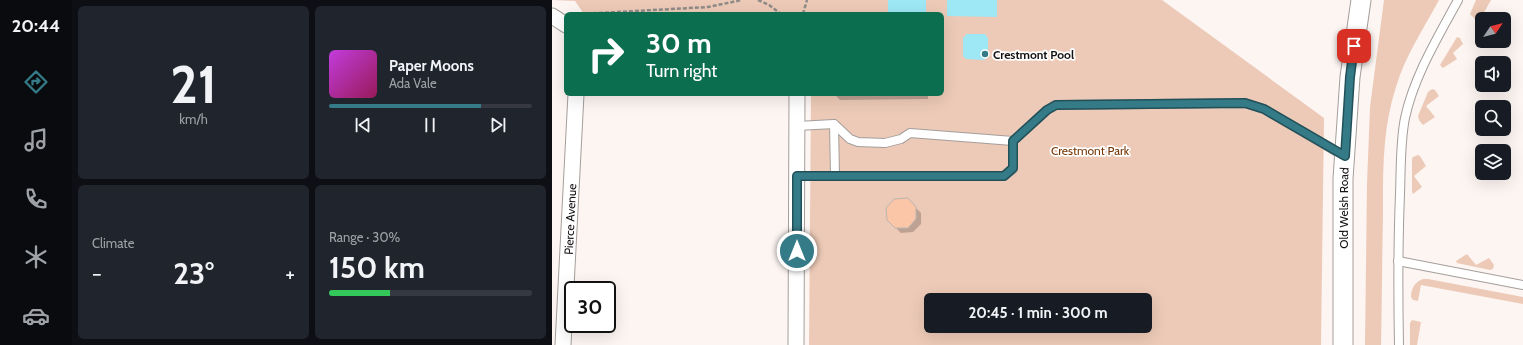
<!DOCTYPE html>
<meta charset="utf-8">
<style>
body{margin:0;font-family:Cabin,sans-serif;background:#20242c;color:#f1f3f6;height:100vh;display:flex;flex-direction:column;font-size:15px;white-space:nowrap}
*{box-sizing:border-box;margin:0}
p{font-size:13px;color:#9ea1a6}
.icon{flex:none;width:22px;height:22px;fill:none;stroke:currentColor;stroke-width:2;stroke-linecap:round;stroke-linejoin:round}
.map{position:relative;flex:1;overflow:hidden}
.panel{display:flex;flex-direction:column;gap:6px;padding:6px;background:#0d0f14;width:480px}
.panel>*{flex:none}
.hud{position:absolute;left:12px;top:12px;width:380px;height:84px;border-radius:6px;box-shadow:0 4px 16px #0002;background:#0b6e4f;color:#fff;overflow:hidden}
.needle{width:26px;rotate:55deg}
.buttons{position:absolute;left:923px;top:12px;display:grid;gap:8px}
.buttons a{display:grid;place-items:center;width:36px;height:36px;border-radius:6px;background:#171b24;box-shadow:0 4px 16px #0002;font-size:20px}
.speed{position:absolute;left:12px;top:281px;display:flex;gap:8px;font-size:20px;font-weight:700;text-align:center}
.speed>*{display:grid;place-content:center;width:52px;height:52px;border-radius:50%;background:#171b24;box-shadow:0 4px 16px #0002;line-height:1}
.speed .limit{border:2px solid #111;border-radius:6px;background:#fff;color:#111}
.pin{position:absolute;display:grid;place-items:center;width:34px;height:34px;color:#fff;margin:-17px;border-radius:8px;box-shadow:0 2px 6px #0006}
.me{position:absolute;width:44px;margin:-22px;rotate:0deg;stroke-linejoin:round;filter:drop-shadow(0 0 3px #0008)}
.turn{display:flex;align-items:center;gap:14px;height:84px;padding:0 16px;font-size:18px}
.turn .icon{width:52px;height:52px;stroke-width:2.5}
.turn b{display:block;font-size:28px;line-height:34px}
.big{font-size:30px;font-weight:700;line-height:1.1}
.panel .tile{flex:1;display:flex;flex-direction:column;justify-content:center;gap:6px;min-width:0;padding:0 14px;border-radius:6px;background:#20242c}
.panel .dial{align-items:center;gap:0}
.dial b{font-size:52px;line-height:1}
.song{display:flex;align-items:center;gap:12px}
.cover{width:48px;height:48px;border-radius:6px;background:linear-gradient(135deg,hsl(290 70% 55%),hsl(330 70% 35%))}
.played{height:4px;border-radius:2px;background:linear-gradient(90deg,#357b87 75%,#363941 75%)}
.keys{display:flex;justify-content:space-around;direction:ltr}
.heat{display:flex;justify-content:space-between;align-items:center;font-size:22px;direction:ltr}
.charge{height:6px;border-radius:3px;background:linear-gradient(90deg,#34c759 30%,#363941 0)}
.panel .tiles{flex:1;display:grid;gap:6px;grid-template-columns:repeat(2,1fr)}
.trip{position:absolute;left:372px;top:293px;width:228px;height:40px;border-radius:6px;background:#171b24;box-shadow:0 4px 16px #0002;font-weight:700;line-height:40px;text-align:center}
main{display:flex;flex:1;min-height:0}
.menu{display:flex;flex-direction:column;width:72px;justify-content:space-around;align-items:center;background:#090b0e;color:#9ea1a6}
.menu .icon{width:28px;height:28px}
.menu .active{color:#357b87}
.menu b{font-size:18px;color:#f1f3f6}
.map>svg:first-child{display:block}
.green{fill:#edcab7;fill-rule:evenodd}
.water{fill:#9ee7f5}
.shadow{fill:#0003}
.building{fill:#fbc5a7;stroke:#bcb6b2}
.lines{fill:none;stroke-linecap:round;stroke-linejoin:round}
.service-casing{stroke:#a49e9b;stroke-width:10}
.minor-casing{stroke:#a49e9b;stroke-width:17}
.tertiary-casing{stroke:#a49e9b;stroke-width:21}
.path{stroke:#908b89;stroke-width:2.5;stroke-dasharray:4 2;stroke-linecap:butt}
.service{stroke:#fff;stroke-width:8}
.minor{stroke:#fff;stroke-width:15}
.tertiary{stroke:#fff;stroke-width:19}
.route-casing{stroke:#225058;stroke-width:10}
.route{stroke:#357b87;stroke-width:7}
.poi-dot{fill:#357b87;stroke:#fff;stroke-width:1.5}
.labels{text-anchor:middle;dominant-baseline:central;stroke-width:3.5;stroke-linejoin:round;paint-order:stroke}
.poi-label{font-size:12px;font-weight:bold;fill:#161312;stroke:#fff;text-anchor:start}
.park-label{font-size:12px;fill:#743503;stroke:#fff}
.street-label{font-size:12px;fill:#161312;stroke:#fff}
</style>
<main>
<nav class="menu">
<b>20:44</b>
<svg class="icon active" aria-label="directions" viewBox="0 0 24 24"><path d="M12 3l9 9-9 9-9-9zM9 14v-3h6M13 9l2 2-2 2"/></svg>
<svg class="icon" aria-label="music" viewBox="0 0 24 24"><path d="M9 18V5l10-2v13"/><circle cx="6" cy="18" r="3"/><circle cx="16" cy="16" r="3"/></svg>
<svg class="icon" aria-label="phone" viewBox="0 0 24 24"><path d="M5 4h4l2 5-3 2q2 4 5 5l2-3 5 2v4C11 20 4 13 5 4z"/></svg>
<svg class="icon" aria-label="climate" viewBox="0 0 24 24"><path d="M12 3v18M4 7l16 10M4 17L20 7"/></svg>
<svg class="icon" aria-label="car" viewBox="0 0 24 24"><path d="M5 17H2v-5l4-1 3-4h7l3 4 3 1v5h-3M9 17h6M6 11h13"/><circle cx="7" cy="17" r="2"/><circle cx="17" cy="17" r="2"/></svg>
</nav>
<section class="panel">
<div class="tiles">
<div class="tile dial"><b>21</b><p>km/h</p></div>
<div class="tile">
<div class="song"><i class="cover"></i><div><b>Paper Moons</b><p>Ada Vale</p></div></div>
<div class="played"></div>
<div class="keys"><svg class="icon" aria-label="previous" viewBox="0 0 24 24"><path d="M18 5L8 12l10 7zM5 5v14"/></svg><svg class="icon" aria-label="pause" viewBox="0 0 24 24"><path d="M8 5v14M16 5v14"/></svg><svg class="icon" aria-label="next" viewBox="0 0 24 24"><path d="M6 5l10 7-10 7zM19 5v14"/></svg></div>
</div>
<div class="tile"><p>Climate</p>
<div class="heat"><a>−</a><b class="big">23°</b><a>+</a></div>
</div>
<div class="tile"><p>Range · 30%</p><b class="big">150 km</b><div class="charge"></div></div>
</div>
</section>
<div class="map">
<svg width="971" height="345" viewBox="0 0 971 345">
<rect width="100%" height="100%" fill="#fcf5f2"/>
<g class="green">
<path d="M0 0H610L772 118 769 345H257L259 94H390V14H32L23 1ZM379 300H593V326H379Z"/>
<path d="M832 0H887C872 28 853 56 844 87 830 130 831 173 831 217 830 260 830 302 829 345H813L815 184 818 107Z"/>
<polygon points="924,0 939,0 930,16 923,19 918,14"/>
<polygon points="905,37 908,38 911,44 901,53 905,59 891,68 888,65"/>
<polygon points="880,89 883,90 887,96 874,106 883,117 871,125 867,120 866,116 876,92"/>
<polygon points="866,155 868,156 874,166 862,176 870,187 861,194 860,192 860,159 861,157"/>
<polygon points="915,254 924,265 937,258 942,265 941,269 938,270 905,263 904,261"/>
<path d="M871 279H876L971 297V304L869 285 866 301 861 300 859 297C859 288 863 282 871 279Z"/>
<polygon points="860,320 869,322 865,345 858,345 858,323"/>
</g>
<g class="water">
<rect x="336" y="0" width="38" height="14"/>
<polygon points="395,0 445,0 445,17 395,16"/>
<polygon points="414,34 433,34 436,38 436,56 433,58 433,60 414,59 411,56 411,37 413,37"/>
</g>
<g class="shadow">
<polygon points="282,94 376,94 376,99 288,100"/>
<polygon points="355,199 369,213 369,224 361,232 349,233 336,220"/>
</g>
<polygon class="building" points="356,198 364,207 364,219 356,228 343,228 335,220 334,208 342,199"/>
<g class="lines">
<defs>
<g id="service">
<polyline points="282,124 283,176"/>
<polyline points="245,126 282,124 298,139 306,142 333,143 349,139 358,133 461,141 495,110 503,105 693,103 712,109 792,156"/>
<polyline points="245,176 452,176 461,169 461,141"/>
<polyline points="846,261 971,285"/>
<path d="M847 345C846 294 846 244 848 194 849 169 848 143 853 118 862 76 886 37 906 0"/>
</g>
<g id="minor">
<polyline points="0,16 14,25"/>
<path id="s1" d="M11 345 24 94"/>
<polyline points="244,345 245,94"/>
</g>
<g id="tertiary">
<path id="s2" d="M791 345V179L798 77 809 0"/>
</g>
</defs>
<use href="#service" class="service-casing"/>
<use href="#minor" class="minor-casing"/>
<use href="#tertiary" class="tertiary-casing"/>
<g class="path">
<polyline points="206,0 217,5 229,14"/>
<polyline points="29,14 156,7 190,0"/>
<polyline points="251,14 255,0"/>
</g>
<use href="#service" class="service"/>
<use href="#minor" class="minor"/>
<use href="#tertiary" class="tertiary"/>
</g>
<g class="lines">
<defs>
<polyline id="route" points="245,251 245,176 452,176 461,168 461,141 495,110 504,105 693,103 712,109 793,156 798,77 802,46"/>
</defs>
<use href="#route" class="route-casing"/>
<use href="#route" class="route"/>
</g>
<circle class="poi-dot" cx="433" cy="54" r="4"/>
<g class="labels">
<g class="poi-label">
<text x="441" y="54">Crestmont Pool</text>
</g>
<g class="park-label">
<text x="538" y="150">Crestmont Park</text>
</g>
<g class="street-label">
<text stroke="none"><textPath href="#s2" startOffset="137">Old Welsh Road</textPath></text>
<text stroke="none"><textPath href="#s1" startOffset="126">Pierce Avenue</textPath></text>
</g>
</g>
</svg>
<div class="buttons">
<a><svg class="needle" viewBox="-14 -14 28 28"><path d="M0-13l5 13h-10z" fill="#e53935"/><path d="M0 13l5-13h-10z" fill="#9ea1a6"/></svg></a>
<a><svg class="icon" aria-label="sound" viewBox="0 0 24 24"><path d="M4 9h4l5-4v14l-5-4H4zM17 9q2 3 0 6"/></svg></a>
<a><svg class="icon" aria-label="search" viewBox="0 0 24 24"><circle cx="10" cy="10" r="6"/><path d="M15 15l6 6"/></svg></a>
<a><svg class="icon" aria-label="layers" viewBox="0 0 24 24"><path d="M12 4l9 5-9 5-9-5zM3 14l9 5 9-5"/></svg></a>
</div>
<div class="speed"><div class="limit">30</div></div>
<div class="pin" style="left:802px;top:46px;background:#d93025"><svg class="icon" aria-label="arrive" viewBox="0 0 24 24"><path d="M6 21V4h12l-3 4 3 4H6"/></svg></div>
<svg class="me" style="left:245px;top:251px" viewBox="-20 -20 40 40"><circle r="17" fill="#357b87" stroke="#fff" stroke-width="3"/><path d="M0-11L8 9 0 5-8 9z" fill="#fff"/></svg>
<div class="trip">20:45 · 1 min · 300 m</div>
<div class="hud">
<div class="turn"><svg class="icon" aria-label="right" viewBox="0 0 24 24"><path d="M7 20v-9h11M14 6l5 5-5 5"/></svg><div><b>30 m</b>Turn right</div></div>
</div>
</div>
</main>
